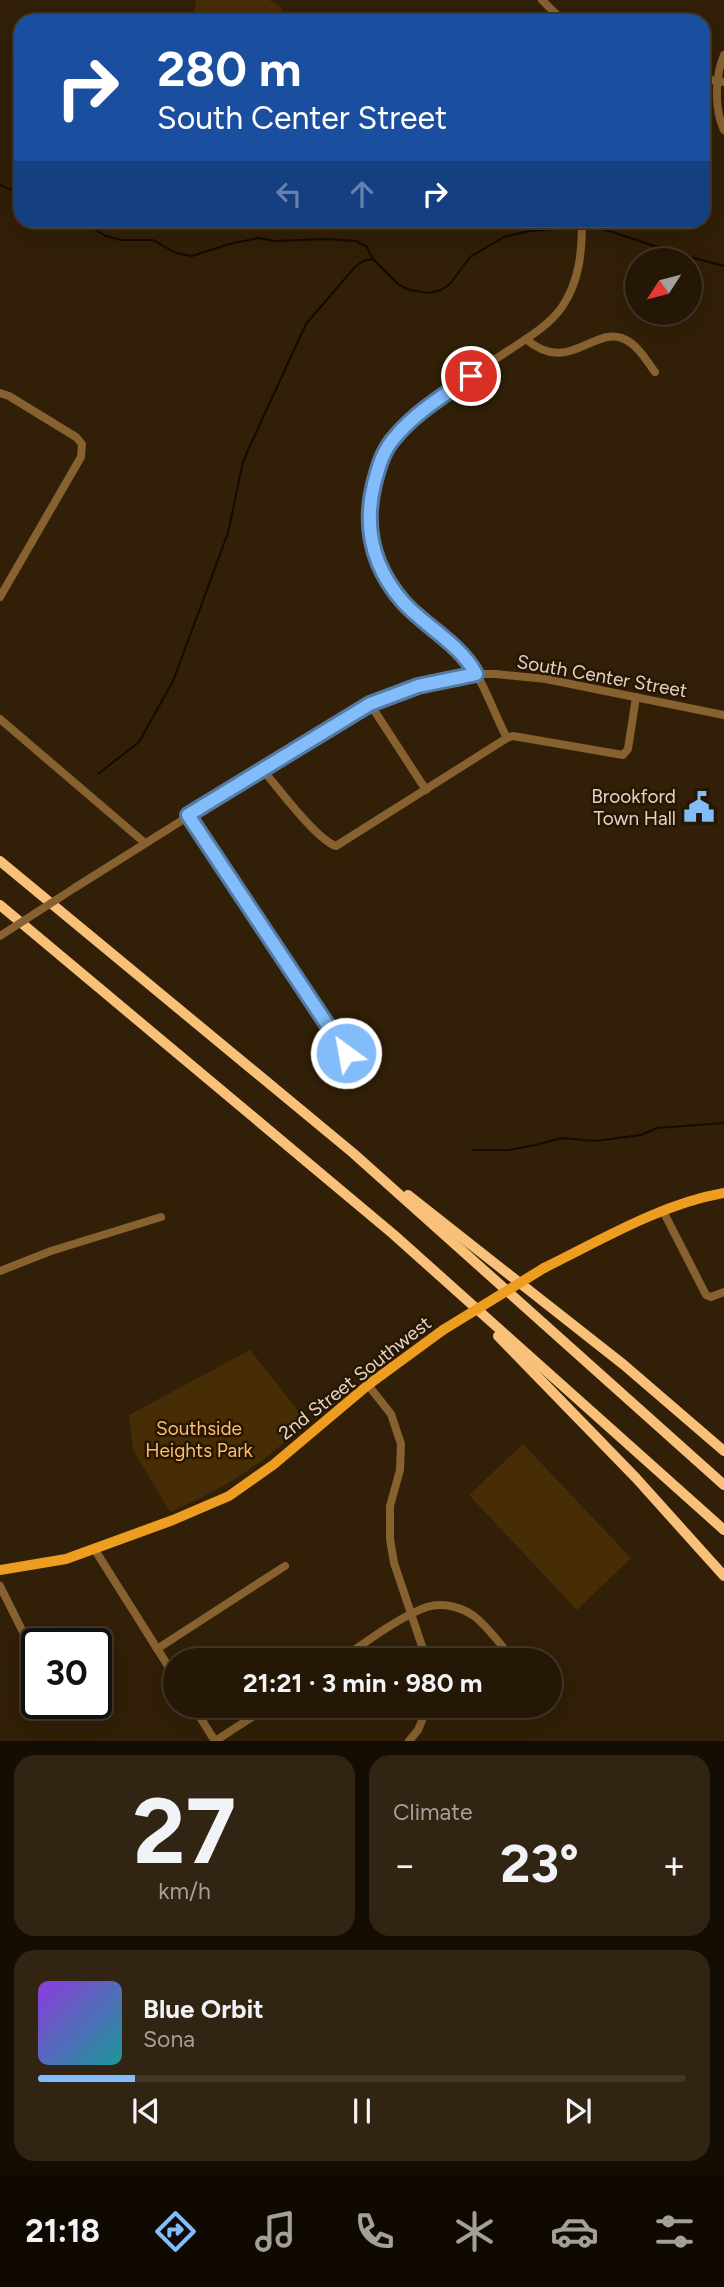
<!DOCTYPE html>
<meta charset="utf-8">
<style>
body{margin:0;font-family:Figtree,sans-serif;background:#312413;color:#f1f3f6;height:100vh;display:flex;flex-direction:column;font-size:26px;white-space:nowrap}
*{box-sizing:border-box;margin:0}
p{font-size:23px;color:#a39f9a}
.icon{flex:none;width:38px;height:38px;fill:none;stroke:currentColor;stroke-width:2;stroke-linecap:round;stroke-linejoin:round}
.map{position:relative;height:1741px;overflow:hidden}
.details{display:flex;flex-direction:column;gap:14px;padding:14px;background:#140d03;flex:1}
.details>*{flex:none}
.top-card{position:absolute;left:14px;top:14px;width:696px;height:214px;border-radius:21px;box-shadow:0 7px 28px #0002,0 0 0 2px #423627;background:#1a4fa0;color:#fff;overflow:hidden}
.needle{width:46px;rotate:234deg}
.controls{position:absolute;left:625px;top:248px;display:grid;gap:14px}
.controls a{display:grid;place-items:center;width:77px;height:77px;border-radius:50%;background:#251705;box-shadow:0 7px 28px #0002,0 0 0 2px #423627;font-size:35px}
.speed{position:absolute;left:21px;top:1628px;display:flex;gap:14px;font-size:35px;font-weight:700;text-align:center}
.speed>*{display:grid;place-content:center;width:91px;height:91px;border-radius:50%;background:#251705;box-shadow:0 7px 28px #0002,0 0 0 2px #423627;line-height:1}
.speed .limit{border:4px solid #111;border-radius:10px;background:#fff;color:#111}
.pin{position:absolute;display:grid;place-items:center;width:60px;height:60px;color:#fff;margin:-30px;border:4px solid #fff;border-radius:50%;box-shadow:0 2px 7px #0007}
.me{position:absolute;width:77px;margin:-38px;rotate:328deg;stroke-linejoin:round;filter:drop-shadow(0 0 5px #0008)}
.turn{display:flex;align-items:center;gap:24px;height:147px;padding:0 28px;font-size:32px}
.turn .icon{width:91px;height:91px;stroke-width:2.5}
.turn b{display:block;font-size:49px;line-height:60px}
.lanes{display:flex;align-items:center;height:66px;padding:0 28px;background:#0003;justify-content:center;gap:35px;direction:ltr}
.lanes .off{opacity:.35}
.big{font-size:52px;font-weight:700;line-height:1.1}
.details .widget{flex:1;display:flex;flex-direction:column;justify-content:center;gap:10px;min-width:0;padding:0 24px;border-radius:21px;background:#312413}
.details .dial{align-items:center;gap:0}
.dial b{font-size:91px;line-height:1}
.song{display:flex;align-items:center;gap:21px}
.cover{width:84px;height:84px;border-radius:10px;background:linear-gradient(135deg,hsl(270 70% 55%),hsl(180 70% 35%))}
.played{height:7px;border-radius:4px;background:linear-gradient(90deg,#82bcfa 15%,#423627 15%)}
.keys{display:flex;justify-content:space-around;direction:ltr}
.heat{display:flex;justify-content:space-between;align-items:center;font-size:38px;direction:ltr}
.details .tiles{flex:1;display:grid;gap:14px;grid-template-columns:1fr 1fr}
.widget:last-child{grid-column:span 2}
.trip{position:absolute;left:163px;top:1648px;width:399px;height:70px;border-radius:35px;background:#251705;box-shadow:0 7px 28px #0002,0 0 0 2px #423627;font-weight:700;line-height:70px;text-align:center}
.tabs{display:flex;height:112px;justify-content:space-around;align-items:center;background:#0f0902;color:#a39f9a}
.tabs .icon{width:49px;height:49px}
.tabs .selected{color:#82bcfa}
.tabs b{font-size:32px;color:#f1f3f6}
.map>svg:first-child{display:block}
.green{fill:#472d06}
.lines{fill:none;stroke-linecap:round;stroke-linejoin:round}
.stream{stroke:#130b03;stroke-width:2}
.minor{stroke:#876130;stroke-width:8}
.major{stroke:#ed9d1f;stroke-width:10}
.highway{stroke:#f9c079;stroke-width:10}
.minor-bridge{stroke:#876130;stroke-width:8}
.major-bridge{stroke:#ed9d1f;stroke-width:10}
.route-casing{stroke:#547aa2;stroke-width:18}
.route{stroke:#82bcfa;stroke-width:12}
.labels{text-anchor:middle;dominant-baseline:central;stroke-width:5;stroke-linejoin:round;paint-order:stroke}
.street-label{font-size:19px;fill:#e1d5c7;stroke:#271601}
.poi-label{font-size:19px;fill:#e1d5c7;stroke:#271601;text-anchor:end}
.park-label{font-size:19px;fill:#fdbd6c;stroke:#271601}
</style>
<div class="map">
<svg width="724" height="1741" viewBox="0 0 724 1741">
<rect width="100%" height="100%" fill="#311f07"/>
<g class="green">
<polygon points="196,0 269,0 279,5 284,15 280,21 192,21"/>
<path d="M250 1350 307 1422C262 1464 227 1488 170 1512L133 1450 129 1415Z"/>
<polygon points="523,1444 631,1558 577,1610 469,1495"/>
</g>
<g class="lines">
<g class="stream">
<polyline points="0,185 21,194"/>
<polyline points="79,220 106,236 121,240 153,240 176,253 192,256 229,244 258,238 275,241 325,239 356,241 366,246 373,259 399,285 410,290 429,293 441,290 450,284 470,257 504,237 530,231 578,227"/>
<polyline points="584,227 606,230 679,254 724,266"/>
<polyline points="98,774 139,742 173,681 228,533 242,466 248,450 306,324 355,267 363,261 373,259"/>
<polyline points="473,1150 508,1150 536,1145 561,1138 595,1141 641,1135 657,1128 724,1123"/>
</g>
<g class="minor">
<polyline points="542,0 563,21"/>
<path d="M724 55C715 76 714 109 724 130"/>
<polyline points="704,79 724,82"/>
<path d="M526 339C572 379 597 317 631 343 641 350 648 363 655 372"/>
<polyline points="0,393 9,396 76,437 82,444 81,457 0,597"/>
<polyline points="370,704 426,790"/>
<polyline points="0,719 145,843"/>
<path d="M507 738C495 716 483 680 469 662 440 626 394 607 377 561 367 535 367 511 374 484 377 472 379 459 386 449 411 409 474 374 514 347 531 336 550 324 562 307 580 280 582 251 582 220"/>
<path d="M263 770C277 787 317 840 336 846L507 738 513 736 623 755 628 749 636 697"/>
<polyline points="188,815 346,1053"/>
<polyline points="76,887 356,711 389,695 418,686 476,674 496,674 546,679 724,715"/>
<polyline points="663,1211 706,1295 711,1297 724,1292"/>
<polyline points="0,1271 51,1251 161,1217"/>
<polyline points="368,1385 391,1414 401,1444 400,1470 390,1506 390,1539 394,1563 427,1661"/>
<polyline points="95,1550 175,1677"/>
<polyline points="0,1586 37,1660"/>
<polyline points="157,1649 285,1566"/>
<path d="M338 1661C364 1644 398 1617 427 1607 443 1602 461 1607 474 1616 489 1628 502 1646 514 1661"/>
<polyline points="193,1706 215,1741"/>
<polyline points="215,1741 269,1706"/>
<polyline points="409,1741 418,1730 428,1706"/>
</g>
<g class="major">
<path d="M544 1268C601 1240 661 1204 724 1193"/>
<polyline points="0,1570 66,1559 173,1520 229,1496 273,1465 368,1385 443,1330"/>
</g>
<g class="highway">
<polyline points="0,861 353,1153 724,1485"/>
<polyline points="0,905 393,1234 724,1530"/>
<polyline points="408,1195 624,1365 724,1451"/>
<polyline points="498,1336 636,1478 724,1576"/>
</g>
<polyline class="minor-bridge" points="0,936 76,887"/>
<polyline class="major-bridge" points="443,1330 544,1268"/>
</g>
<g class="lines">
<defs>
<path id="route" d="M346 1053 188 815 370 704 418 686 476 674C460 644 426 627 404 603 373 568 363 529 374 484 379 465 383 450 396 436 417 411 445 395 471 376"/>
</defs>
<use href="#route" class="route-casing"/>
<use href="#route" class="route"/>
</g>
<defs>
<symbol id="civic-bare" viewBox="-9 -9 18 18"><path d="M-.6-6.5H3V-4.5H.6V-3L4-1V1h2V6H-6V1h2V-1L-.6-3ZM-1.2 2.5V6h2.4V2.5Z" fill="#82bcfa" stroke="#271601" stroke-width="2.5" paint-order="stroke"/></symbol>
</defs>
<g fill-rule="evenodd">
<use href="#civic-bare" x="677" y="785" width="44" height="44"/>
</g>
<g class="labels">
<g class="street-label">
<text transform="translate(602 676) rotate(10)">South Center Street</text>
<text transform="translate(355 1378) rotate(-38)">2nd Street Southwest</text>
</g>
<g class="poi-label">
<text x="676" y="796">Brookford<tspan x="676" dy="22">Town Hall</tspan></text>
</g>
<g class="park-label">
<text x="199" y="1428">Southside<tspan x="199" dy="22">Heights Park</tspan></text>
</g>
</g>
</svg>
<div class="controls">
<a><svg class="needle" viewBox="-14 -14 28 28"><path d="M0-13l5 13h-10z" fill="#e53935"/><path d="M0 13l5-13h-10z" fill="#a39f9a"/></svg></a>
</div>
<div class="speed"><div class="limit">30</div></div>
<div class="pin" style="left:471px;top:376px;background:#d93025"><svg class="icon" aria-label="arrive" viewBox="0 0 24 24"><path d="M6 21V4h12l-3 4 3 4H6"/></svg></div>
<svg class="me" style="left:346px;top:1053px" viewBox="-20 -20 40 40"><circle r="17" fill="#82bcfa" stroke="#fff" stroke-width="3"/><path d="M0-11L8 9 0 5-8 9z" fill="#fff"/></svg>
<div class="trip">21:21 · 3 min · 980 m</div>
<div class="top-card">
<div class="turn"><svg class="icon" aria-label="right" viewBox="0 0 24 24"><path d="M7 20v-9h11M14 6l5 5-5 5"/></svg><div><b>280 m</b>South Center Street</div></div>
<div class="lanes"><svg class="icon off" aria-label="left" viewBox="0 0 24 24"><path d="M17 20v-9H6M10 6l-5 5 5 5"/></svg><svg class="icon off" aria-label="ahead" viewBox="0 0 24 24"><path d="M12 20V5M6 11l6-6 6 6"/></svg><svg class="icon" aria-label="right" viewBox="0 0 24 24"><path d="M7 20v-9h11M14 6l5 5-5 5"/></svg></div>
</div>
</div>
<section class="details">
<div class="tiles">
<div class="widget dial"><b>27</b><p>km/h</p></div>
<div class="widget"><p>Climate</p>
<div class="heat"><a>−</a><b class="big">23°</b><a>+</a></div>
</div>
<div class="widget">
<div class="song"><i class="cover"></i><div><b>Blue Orbit</b><p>Sona</p></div></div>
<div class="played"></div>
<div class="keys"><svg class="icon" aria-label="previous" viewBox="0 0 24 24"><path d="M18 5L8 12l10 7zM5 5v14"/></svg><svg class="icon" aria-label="pause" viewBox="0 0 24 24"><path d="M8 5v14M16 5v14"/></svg><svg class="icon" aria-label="next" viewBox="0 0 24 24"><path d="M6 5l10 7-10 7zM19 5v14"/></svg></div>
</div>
</div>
</section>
<nav class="tabs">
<b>21:18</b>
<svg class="icon selected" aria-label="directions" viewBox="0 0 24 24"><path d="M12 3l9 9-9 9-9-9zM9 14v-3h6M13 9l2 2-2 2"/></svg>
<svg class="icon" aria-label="music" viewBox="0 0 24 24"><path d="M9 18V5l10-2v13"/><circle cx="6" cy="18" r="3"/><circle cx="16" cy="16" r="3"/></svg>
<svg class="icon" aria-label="phone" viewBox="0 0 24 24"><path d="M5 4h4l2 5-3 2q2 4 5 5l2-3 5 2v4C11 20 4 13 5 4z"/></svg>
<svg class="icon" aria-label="climate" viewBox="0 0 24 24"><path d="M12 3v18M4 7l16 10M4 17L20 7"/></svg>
<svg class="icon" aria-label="car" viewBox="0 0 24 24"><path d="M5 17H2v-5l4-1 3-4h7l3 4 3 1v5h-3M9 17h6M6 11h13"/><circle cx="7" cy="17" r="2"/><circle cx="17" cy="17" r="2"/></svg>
<svg class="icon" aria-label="filters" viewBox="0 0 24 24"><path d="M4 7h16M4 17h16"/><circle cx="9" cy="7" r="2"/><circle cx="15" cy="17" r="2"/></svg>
</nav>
